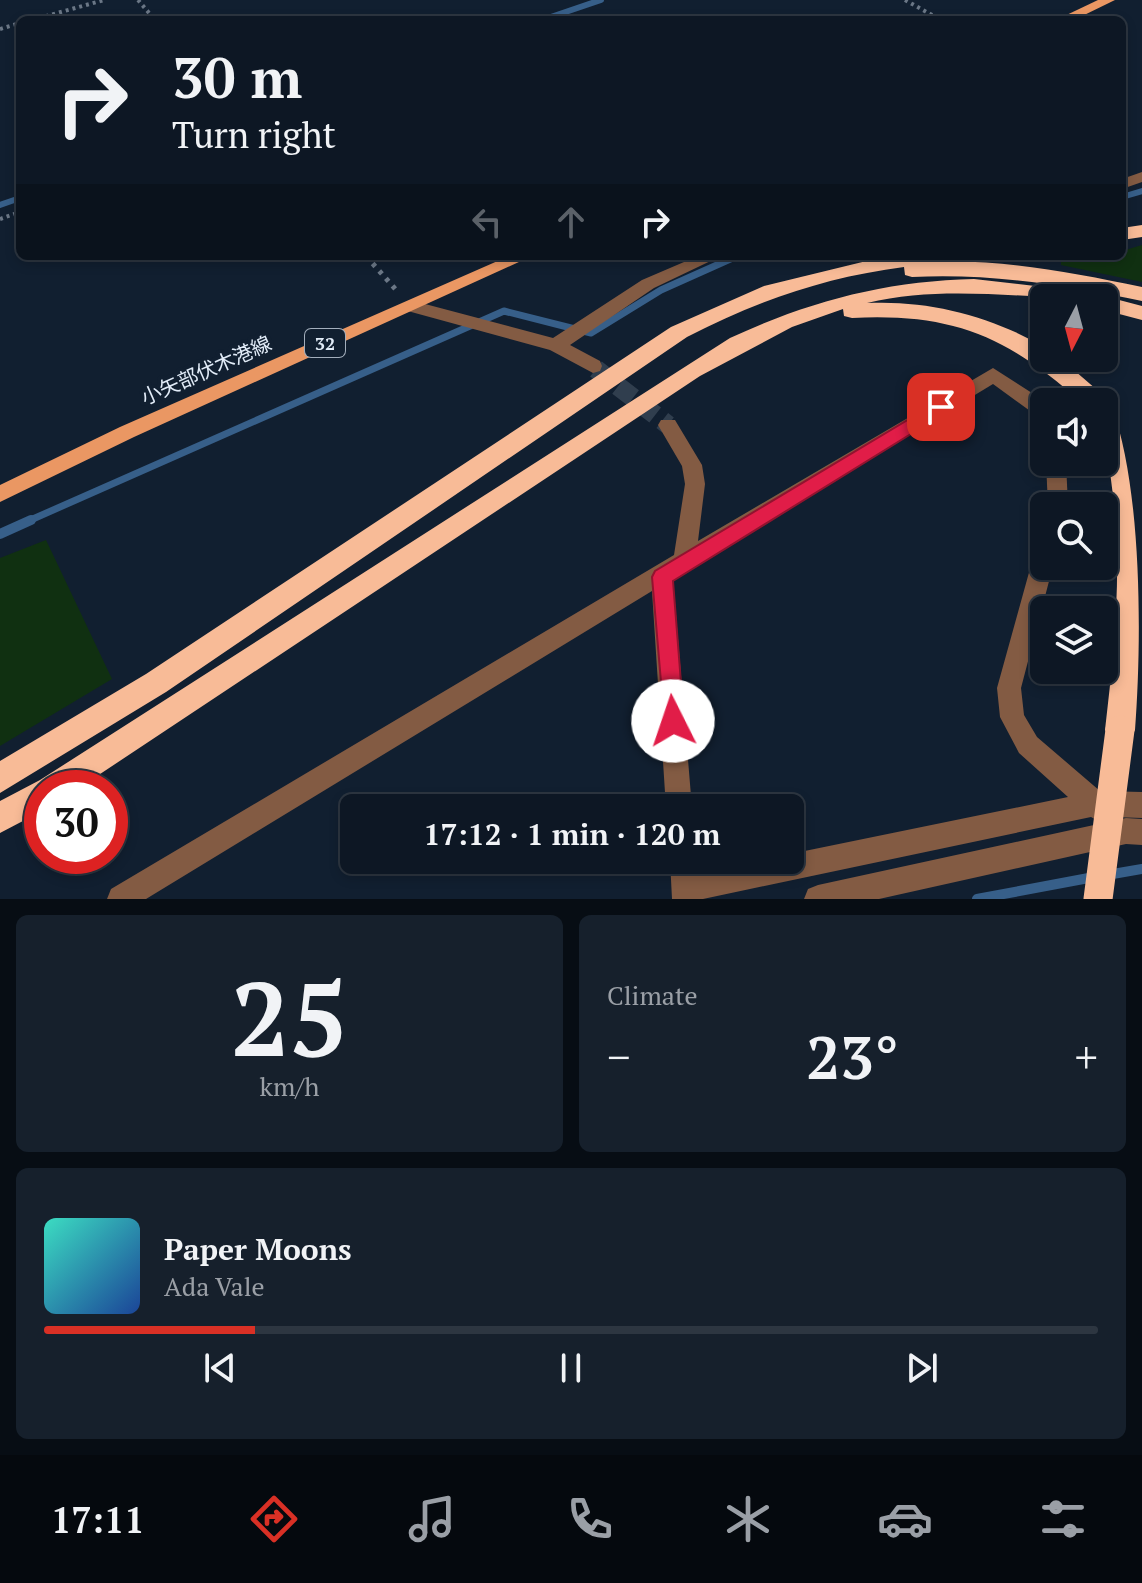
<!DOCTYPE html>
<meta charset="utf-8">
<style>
body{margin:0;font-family:"PT Serif","Noto Sans JP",serif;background:#16202c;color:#f1f3f6;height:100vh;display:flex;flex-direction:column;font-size:30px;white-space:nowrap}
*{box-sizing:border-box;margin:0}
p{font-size:26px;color:#9a9fa6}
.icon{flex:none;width:44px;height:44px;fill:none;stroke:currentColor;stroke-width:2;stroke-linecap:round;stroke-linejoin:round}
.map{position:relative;height:899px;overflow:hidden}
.drawer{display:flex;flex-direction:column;gap:16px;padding:16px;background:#070d14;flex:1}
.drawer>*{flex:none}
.guide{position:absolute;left:16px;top:16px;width:1110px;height:244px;border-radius:12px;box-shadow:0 4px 12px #0003,0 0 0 2px #2d3641;background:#0d1724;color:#f1f3f6;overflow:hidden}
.needle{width:52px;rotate:186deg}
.buttons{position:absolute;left:1030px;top:284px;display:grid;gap:16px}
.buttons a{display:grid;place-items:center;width:88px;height:88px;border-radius:12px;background:#0d1724;box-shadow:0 4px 12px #0003,0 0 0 2px #2d3641;font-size:40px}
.speed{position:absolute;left:24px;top:770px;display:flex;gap:16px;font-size:40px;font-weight:700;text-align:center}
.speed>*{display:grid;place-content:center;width:104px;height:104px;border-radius:50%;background:#0d1724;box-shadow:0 4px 12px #0003,0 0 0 2px #2d3641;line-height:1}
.speed .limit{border:12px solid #d22;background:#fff;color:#111}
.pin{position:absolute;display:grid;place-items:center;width:68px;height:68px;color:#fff;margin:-34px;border-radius:16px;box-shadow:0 4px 12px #0006}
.me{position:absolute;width:88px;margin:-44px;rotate:356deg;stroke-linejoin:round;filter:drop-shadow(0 0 6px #0008)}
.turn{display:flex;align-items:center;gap:28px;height:168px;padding:0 24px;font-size:36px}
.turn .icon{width:104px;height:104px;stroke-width:2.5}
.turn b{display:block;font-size:56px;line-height:68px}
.lanes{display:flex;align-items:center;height:76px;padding:0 24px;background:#0003;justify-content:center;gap:40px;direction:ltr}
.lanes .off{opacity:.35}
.big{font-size:60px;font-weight:800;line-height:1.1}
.drawer .widget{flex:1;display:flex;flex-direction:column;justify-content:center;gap:12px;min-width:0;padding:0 28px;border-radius:12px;background:#16202c}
.drawer .dial{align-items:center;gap:0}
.dial b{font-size:104px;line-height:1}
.song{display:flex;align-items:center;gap:24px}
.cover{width:96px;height:96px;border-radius:12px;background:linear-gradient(135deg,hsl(170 70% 55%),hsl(220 70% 35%))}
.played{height:8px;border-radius:4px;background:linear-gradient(90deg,#d93025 20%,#2d3641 20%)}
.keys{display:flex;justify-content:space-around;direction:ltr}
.heat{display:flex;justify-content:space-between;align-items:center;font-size:44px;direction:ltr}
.drawer .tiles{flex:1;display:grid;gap:16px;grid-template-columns:1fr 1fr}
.widget:last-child{grid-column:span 2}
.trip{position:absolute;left:340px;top:794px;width:464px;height:80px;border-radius:12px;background:#0d1724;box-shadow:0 4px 12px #0003,0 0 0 2px #2d3641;font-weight:800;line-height:80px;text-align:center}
.tab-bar{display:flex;height:128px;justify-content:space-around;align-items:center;background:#05090e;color:#9a9fa6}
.tab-bar .icon{width:56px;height:56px}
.tab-bar .selected{color:#d93025}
.tab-bar b{font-size:36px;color:#f1f3f6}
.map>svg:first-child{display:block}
.green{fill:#103011}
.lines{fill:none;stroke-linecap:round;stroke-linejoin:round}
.stream-far2{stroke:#375f89;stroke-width:6}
.stream-far1{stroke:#375f89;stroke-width:7}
.stream{stroke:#375f89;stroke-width:10}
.street-tunnel{stroke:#303e4e;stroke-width:19;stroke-dasharray:19 9;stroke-linecap:butt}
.path-far1{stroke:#6b7786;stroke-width:4;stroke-dasharray:3 4;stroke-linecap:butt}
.path{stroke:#6b7786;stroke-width:5;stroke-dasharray:4 6;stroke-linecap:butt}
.street{fill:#835b43;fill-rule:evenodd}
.primary{fill:#ea9763;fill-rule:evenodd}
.highway{fill:#f8bb97;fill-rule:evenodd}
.highway-bridge{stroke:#f8bb97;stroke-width:29}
.route{fill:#e11d48;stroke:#92132f;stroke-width:2}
.labels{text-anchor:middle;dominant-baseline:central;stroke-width:8;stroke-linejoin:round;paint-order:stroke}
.shield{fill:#111f30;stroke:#a3aebc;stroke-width:2}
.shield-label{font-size:18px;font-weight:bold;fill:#e2ecf8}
.street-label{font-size:20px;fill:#e2ecf8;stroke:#111f30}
</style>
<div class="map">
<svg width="1142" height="899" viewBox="0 0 1142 899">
<rect width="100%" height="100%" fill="#111f30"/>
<g class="green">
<polygon points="1142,245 1142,282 1061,265 1061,256 1122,256 1122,251"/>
<polygon points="46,540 112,679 0,746 0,558"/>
</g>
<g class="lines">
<g class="stream-far2">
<polyline points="542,20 601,0"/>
<polyline points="1122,197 1142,191"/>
<polyline points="0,205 20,198"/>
</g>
<polyline class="stream-far1" points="26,522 504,311 591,333 661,290 737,256"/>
<g class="stream">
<polyline points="0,534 31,520"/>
<polyline points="1107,875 1142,869"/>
<polyline points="977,899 1094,877"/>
</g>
<polyline class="street-tunnel" points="596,369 668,425"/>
<g class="path-far1">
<polyline points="138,0 155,20"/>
<polyline points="905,0 941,20"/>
<polyline points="32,20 104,0"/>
<polyline points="0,29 20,23"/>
<polyline points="0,219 20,212"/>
</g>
<polyline class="path" points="366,256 397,291"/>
<g class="street">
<polygon points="1142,172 1142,182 1122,189 1122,179"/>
<polygon points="698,256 721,256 654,288 570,345 600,361 602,366 600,371 593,373 550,350 404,310 401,306 410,300 553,338 642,280"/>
<polygon points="993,368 1046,402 1044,421 993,384 673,578 692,808 666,808 652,591 146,899 107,899 111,889 674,555 685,484 682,466 658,425 661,420 675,420 702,465 705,484 698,541"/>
<polygon points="1046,462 1066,462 1068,506 1048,506"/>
<polygon points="1044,549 1044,566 1053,566 1021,688 1024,715 1037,737 1100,791 1142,792 1142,818 1112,817 1102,823 1091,817 703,899 672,899 670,860 696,860 697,873 761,860 790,860 790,854 1068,797 1019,753 1000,717 997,688 1033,558 1036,552"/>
<polygon points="1126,818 1142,819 1142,845 1126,844 879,899 804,899 808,889 818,885"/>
</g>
<g class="primary">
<polygon points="1098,0 1115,0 1074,20 1056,20"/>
<polygon points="509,256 532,256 134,437 0,502 0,485 120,427"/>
</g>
<g class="highway">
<polygon points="1142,225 1142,237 1122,240 1122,228"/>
<path d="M887 256H943L934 262C1004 259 1074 273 1142 287V301C1066 285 990 273 912 277L905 275 904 267C826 277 756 301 687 337L166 692 0 793V761L146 674 671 327 764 286Z"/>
<path d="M974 279 1078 291 1089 298C1016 298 941 285 867 303 929 300 991 316 1044 347V358H1060L1104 396 1106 405 1112 407C1142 489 1142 639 1135 730L1130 740 1120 744 1110 740 1105 730C1113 662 1120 594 1116 525 1113 483 1104 444 1104 402H1081C1007 336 952 313 852 318L844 316 843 309 792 327 700 376 79 788H42V811L0 833V801L40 780 730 338C810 301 886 281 974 279Z"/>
<polygon points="1104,296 1142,306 1142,320 1104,310 1104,298 1096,298"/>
</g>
<polyline class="highway-bridge" points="1098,899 1120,730"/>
</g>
<polygon class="route" points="941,400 950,407 948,411 673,581 684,721 681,729 673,732 665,729 652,577 655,571"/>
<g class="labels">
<rect class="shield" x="305" y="329" width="40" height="28" rx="6"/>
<g class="shield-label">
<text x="325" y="343">32</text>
</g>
<g class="street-label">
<text transform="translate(206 370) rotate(-24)">小矢部伏木港線</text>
</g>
</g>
</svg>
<div class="buttons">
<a><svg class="needle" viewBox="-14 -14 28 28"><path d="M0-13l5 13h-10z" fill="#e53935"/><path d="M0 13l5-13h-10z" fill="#9a9fa6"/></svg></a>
<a><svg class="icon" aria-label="sound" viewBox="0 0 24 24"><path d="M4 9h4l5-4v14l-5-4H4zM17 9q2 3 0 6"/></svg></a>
<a><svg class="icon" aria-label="search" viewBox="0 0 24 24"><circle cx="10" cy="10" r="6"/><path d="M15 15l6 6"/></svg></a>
<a><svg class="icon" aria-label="layers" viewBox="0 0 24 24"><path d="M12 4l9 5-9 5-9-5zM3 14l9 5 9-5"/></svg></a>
</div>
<div class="speed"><div class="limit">30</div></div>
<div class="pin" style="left:941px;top:407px;background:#d93025"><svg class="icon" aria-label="arrive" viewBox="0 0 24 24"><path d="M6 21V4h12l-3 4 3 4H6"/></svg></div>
<svg class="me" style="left:673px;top:721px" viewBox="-20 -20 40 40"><circle r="19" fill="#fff"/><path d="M0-13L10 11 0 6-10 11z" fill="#e11d48"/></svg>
<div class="trip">17:12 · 1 min · 120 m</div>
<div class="guide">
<div class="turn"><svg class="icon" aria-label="right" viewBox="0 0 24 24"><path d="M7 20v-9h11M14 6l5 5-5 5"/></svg><div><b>30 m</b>Turn right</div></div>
<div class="lanes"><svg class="icon off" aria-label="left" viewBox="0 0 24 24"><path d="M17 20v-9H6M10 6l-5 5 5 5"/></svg><svg class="icon off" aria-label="ahead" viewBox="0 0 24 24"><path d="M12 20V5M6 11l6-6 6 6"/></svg><svg class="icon" aria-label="right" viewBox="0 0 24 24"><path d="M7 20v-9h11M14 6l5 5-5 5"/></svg></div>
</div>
</div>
<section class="drawer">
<div class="tiles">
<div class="widget dial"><b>25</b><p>km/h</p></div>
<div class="widget"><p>Climate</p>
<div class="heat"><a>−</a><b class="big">23°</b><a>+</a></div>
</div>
<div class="widget">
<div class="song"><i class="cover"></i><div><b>Paper Moons</b><p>Ada Vale</p></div></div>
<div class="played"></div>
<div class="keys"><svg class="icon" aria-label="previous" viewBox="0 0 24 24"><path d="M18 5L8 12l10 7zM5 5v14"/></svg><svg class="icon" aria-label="pause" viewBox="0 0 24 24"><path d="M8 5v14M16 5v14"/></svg><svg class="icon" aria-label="next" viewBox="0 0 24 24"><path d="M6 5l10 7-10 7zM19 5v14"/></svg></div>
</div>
</div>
</section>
<nav class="tab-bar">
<b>17:11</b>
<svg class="icon selected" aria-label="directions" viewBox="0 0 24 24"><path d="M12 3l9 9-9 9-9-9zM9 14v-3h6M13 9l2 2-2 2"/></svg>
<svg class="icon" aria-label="music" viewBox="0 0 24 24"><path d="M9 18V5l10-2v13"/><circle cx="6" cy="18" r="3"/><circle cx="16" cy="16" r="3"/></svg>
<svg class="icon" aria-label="phone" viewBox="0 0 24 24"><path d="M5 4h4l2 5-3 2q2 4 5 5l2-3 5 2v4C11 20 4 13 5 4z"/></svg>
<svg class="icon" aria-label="climate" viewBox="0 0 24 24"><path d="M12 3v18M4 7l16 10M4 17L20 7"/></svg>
<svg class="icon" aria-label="car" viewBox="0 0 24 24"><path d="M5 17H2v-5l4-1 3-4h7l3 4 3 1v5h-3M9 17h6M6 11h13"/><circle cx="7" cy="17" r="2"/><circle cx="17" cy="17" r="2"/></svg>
<svg class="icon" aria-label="filters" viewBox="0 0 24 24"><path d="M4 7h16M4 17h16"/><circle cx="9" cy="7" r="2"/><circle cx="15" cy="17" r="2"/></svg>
</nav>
